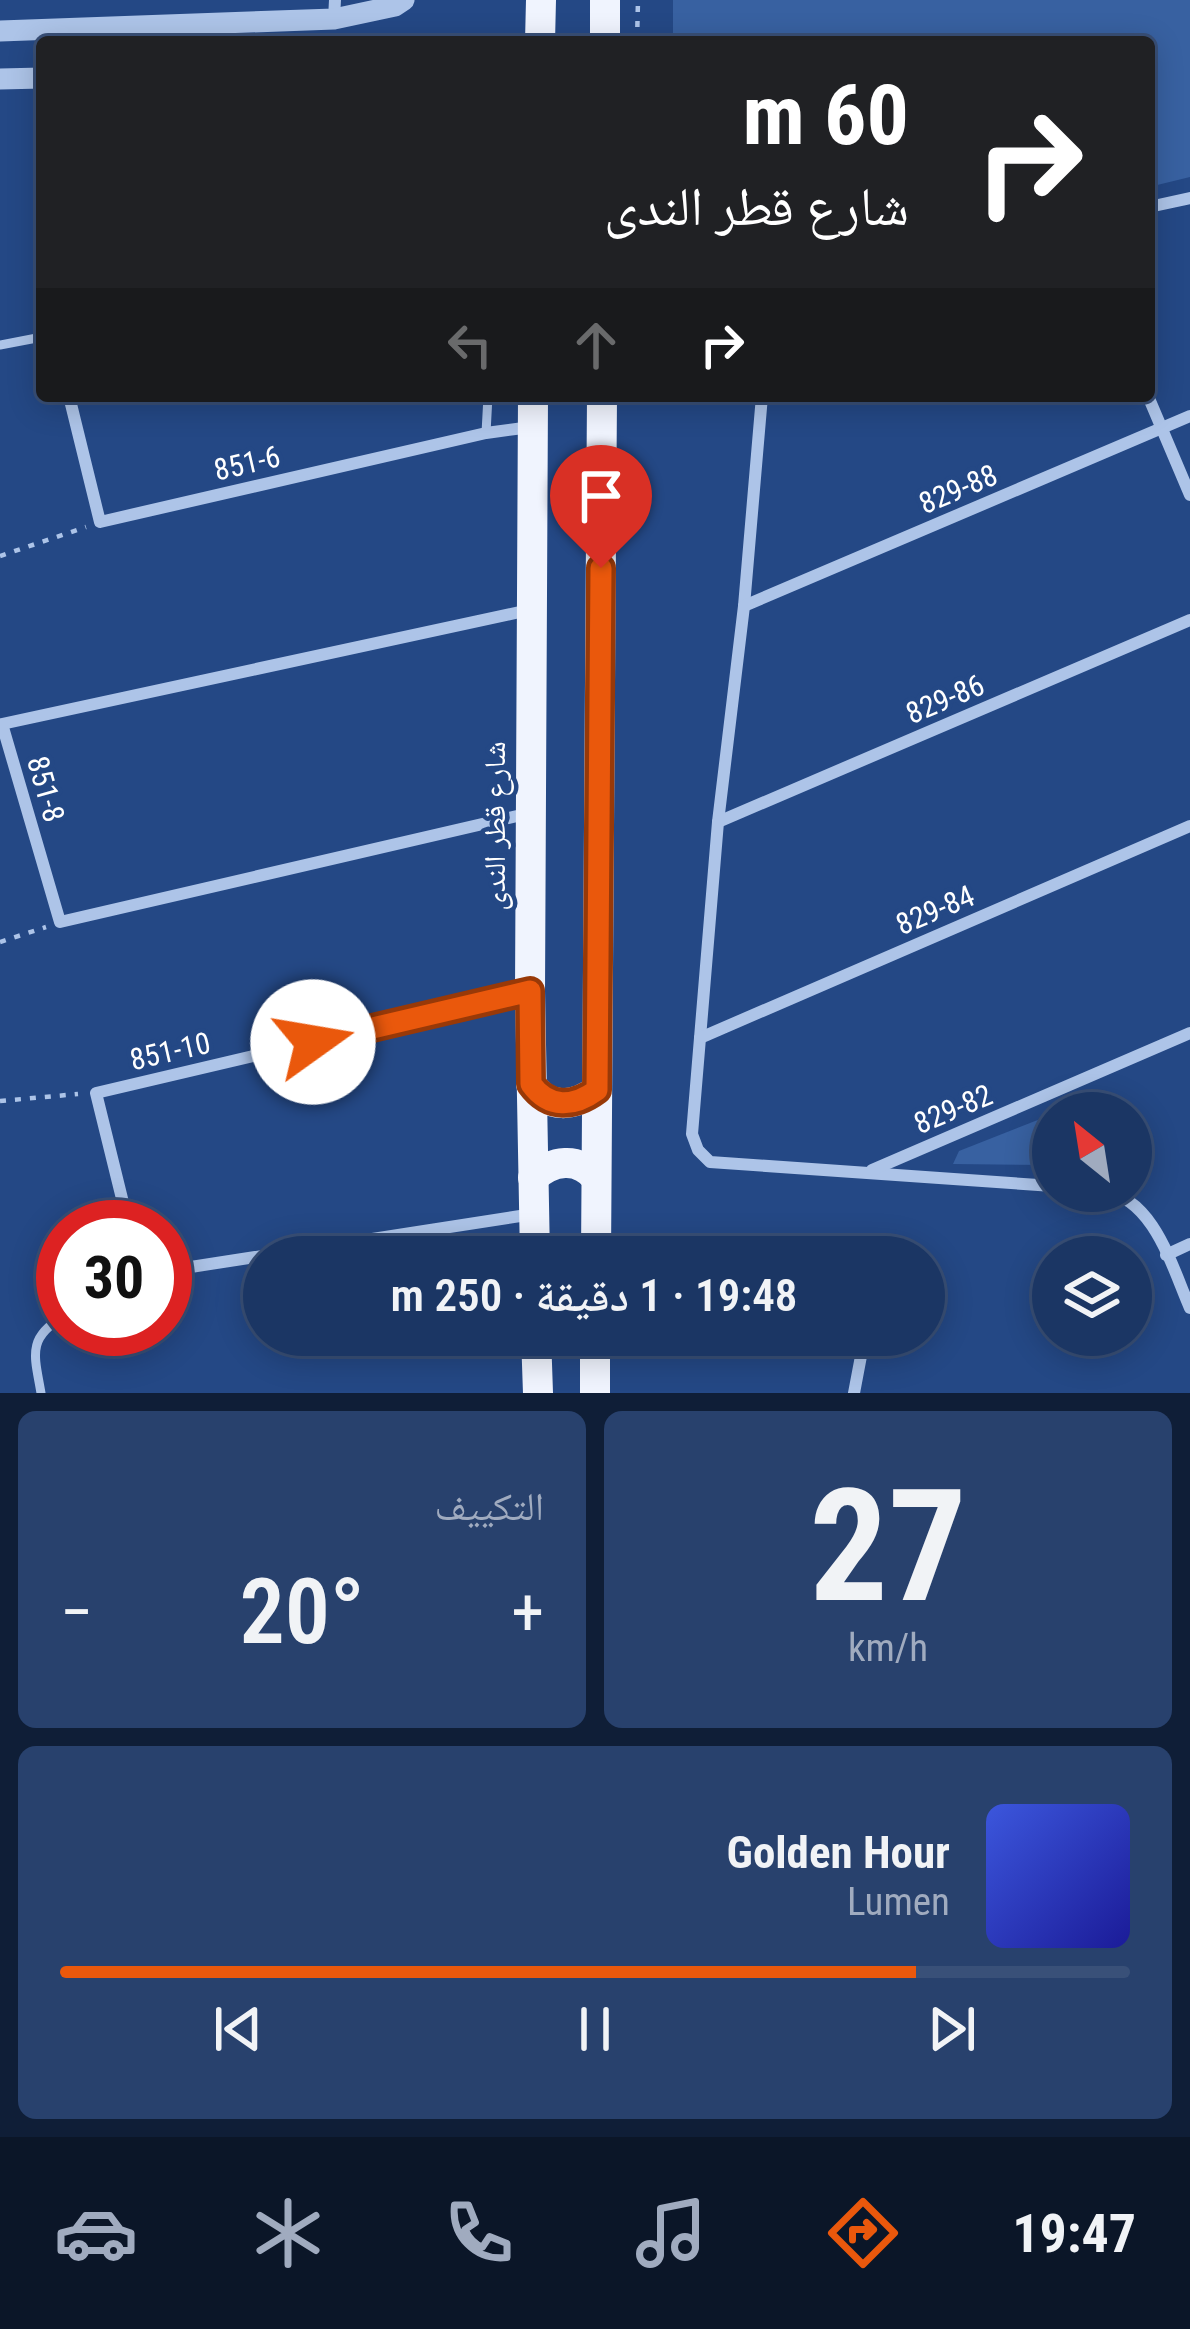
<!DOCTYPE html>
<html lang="ar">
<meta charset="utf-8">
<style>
body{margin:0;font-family:"Roboto Condensed","Noto Naskh Arabic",sans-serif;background:#28416d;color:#f1f3f6;direction:rtl;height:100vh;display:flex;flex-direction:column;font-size:45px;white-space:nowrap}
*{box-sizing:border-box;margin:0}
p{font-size:39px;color:#a0abbf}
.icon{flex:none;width:66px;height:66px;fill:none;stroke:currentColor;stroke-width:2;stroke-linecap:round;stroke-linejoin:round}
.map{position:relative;height:1393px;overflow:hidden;direction:ltr}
.details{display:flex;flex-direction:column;gap:18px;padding:18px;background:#0f1e37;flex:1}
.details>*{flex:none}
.top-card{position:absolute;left:36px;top:36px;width:1119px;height:366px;border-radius:12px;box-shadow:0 6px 30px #0003,0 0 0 3px #395078;direction:rtl;background:#202124;color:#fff;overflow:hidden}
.needle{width:78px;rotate:330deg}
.fabs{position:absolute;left:1032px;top:1092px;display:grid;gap:24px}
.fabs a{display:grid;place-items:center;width:120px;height:120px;border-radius:50%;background:#1b3664;box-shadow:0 6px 30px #0003,0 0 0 3px #395078;font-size:60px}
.speed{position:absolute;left:36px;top:1200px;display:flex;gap:24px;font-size:60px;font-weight:700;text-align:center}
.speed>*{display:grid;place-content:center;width:156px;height:156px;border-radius:50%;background:#1b3664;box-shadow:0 6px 30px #0003,0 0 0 3px #395078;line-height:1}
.speed .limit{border:18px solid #d22;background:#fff;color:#111}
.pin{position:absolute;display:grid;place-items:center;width:102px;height:102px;color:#fff;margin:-123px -51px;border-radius:50% 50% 50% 0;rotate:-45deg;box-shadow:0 0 12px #0007}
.pin .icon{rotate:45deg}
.me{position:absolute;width:132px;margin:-66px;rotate:77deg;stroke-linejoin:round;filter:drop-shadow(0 0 9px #0008)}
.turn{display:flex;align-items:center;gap:42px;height:252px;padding:0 48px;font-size:54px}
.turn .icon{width:156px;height:156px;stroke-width:2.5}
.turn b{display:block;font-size:84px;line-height:102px}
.lanes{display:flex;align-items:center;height:114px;padding:0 48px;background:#0003;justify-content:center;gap:60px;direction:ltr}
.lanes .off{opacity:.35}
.big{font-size:90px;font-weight:600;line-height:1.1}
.details .card{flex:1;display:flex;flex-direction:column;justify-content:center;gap:18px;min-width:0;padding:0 42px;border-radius:18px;background:#28416d}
.details .dial{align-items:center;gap:0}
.dial b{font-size:156px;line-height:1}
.song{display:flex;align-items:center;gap:36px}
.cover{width:144px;height:144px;border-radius:18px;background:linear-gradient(135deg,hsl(230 70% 55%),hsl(240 70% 35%))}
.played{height:12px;border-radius:6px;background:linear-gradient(90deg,#ea580c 80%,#395078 80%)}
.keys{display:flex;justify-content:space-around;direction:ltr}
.heat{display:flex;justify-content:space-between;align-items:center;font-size:66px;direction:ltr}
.details .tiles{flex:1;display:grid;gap:18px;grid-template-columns:1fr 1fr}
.card:last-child{grid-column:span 2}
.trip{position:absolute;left:243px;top:1236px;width:702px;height:120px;border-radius:60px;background:#1b3664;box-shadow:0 6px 30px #0003,0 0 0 3px #395078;font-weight:600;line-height:120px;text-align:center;direction:rtl}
.tabs{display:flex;height:192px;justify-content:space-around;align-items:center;background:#0b1628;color:#a0abbf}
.tabs .icon{width:84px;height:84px}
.tabs .active{color:#ea580c}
.tabs b{font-size:54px;color:#f1f3f6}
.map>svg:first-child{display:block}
.green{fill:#3861a1}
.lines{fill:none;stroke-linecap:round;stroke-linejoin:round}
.path{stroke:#adc4e8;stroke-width:4.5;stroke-dasharray:6 9;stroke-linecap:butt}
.service{stroke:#adc4e8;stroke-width:9}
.minor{stroke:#adc4e8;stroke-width:12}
.tertiary{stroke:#adc4e8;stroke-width:21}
.primary{stroke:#f0f4fe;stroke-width:30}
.route-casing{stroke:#983908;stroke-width:30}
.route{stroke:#ea580c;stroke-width:21}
.labels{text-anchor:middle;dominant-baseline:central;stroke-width:9;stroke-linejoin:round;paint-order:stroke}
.street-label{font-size:30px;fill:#fff;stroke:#244885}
</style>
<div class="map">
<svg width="1190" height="1393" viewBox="0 0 1190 1393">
<rect width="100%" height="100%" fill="#244885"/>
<g class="green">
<polygon points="673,0 1190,0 1190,177 1149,187 1149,42 673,42"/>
<polygon points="1105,1094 1113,1113 1056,1113"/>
<polygon points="1053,1114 1053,1165 953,1164 959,1151"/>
</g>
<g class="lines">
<g class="path">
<polyline points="637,42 638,0"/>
<polyline points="0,556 86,527"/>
<polyline points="0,942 46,927"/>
<polyline points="0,1101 78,1094"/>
</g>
<g class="service">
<polyline points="0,345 42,337"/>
<polyline points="486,433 488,396"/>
<path d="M41 1393C35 1357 26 1338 63 1317"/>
</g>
<g class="minor">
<polyline points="334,19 335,0"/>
<polyline points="1149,207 1190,198"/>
<polyline points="69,396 100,522 486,433 531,427"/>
<polyline points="762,396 744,606 718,822 692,1134 698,1150 710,1162 1053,1186"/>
<polyline points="1148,396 1190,495"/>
<polyline points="744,606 1190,416"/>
<polyline points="529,610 2,724 60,922 530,813"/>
<polyline points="718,822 1190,620"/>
<polyline points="700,1038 1190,826"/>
<polyline points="872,1170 1190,1033"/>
<path d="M1103 1191C1154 1198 1172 1267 1190 1308"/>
<polyline points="129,1227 96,1093 526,992"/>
<polyline points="1166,1255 1190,1244"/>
<polyline points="878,1257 879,1253"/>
<polyline points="165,1271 533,1214"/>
<polyline points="854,1393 865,1335"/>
</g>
<g class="tertiary">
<polyline points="0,31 334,19 395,6 404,0"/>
<polyline points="0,79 42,78"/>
</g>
<g class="primary">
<polyline points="540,42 541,0"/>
<polyline points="605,42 605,0"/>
<polyline points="533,396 530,991 535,1257"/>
<path d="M531 1084C548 1110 574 1107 597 1090"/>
<path d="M533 1178C552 1160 578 1156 596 1178"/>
<polyline points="596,1257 602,396"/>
<polyline points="536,1335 538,1393"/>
<polyline points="595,1393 595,1335"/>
</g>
</g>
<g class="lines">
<defs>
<path id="route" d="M313 1042 530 991 531 1084C549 1109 574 1107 597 1090L601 568"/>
</defs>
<use href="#route" class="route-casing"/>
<use href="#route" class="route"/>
</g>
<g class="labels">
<g class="street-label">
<text transform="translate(247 463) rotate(-13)">851-6</text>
<text transform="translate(958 489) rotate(-23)">829-88</text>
<text transform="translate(945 699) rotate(-23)">829-86</text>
<text transform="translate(46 789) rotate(74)">851-8</text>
<text transform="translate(494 826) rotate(-90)">شارع قطر الندى</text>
<text transform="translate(935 910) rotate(-23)">829-84</text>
<text transform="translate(170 1051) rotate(-13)">851-10</text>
<text transform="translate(953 1109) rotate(-23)">829-82</text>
</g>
</g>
</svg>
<div class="fabs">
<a><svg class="needle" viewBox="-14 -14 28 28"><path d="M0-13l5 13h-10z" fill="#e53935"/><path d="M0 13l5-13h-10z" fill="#a0abbf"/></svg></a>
<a><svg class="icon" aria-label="layers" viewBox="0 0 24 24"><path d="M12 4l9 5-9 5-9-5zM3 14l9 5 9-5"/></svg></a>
</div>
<div class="speed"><div class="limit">30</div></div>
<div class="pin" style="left:601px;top:568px;background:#d93025"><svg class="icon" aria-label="arrive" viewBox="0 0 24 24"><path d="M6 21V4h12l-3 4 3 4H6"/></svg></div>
<svg class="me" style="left:313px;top:1042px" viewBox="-20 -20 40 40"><circle r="19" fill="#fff"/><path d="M0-13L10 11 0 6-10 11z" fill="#ea580c"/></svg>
<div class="trip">19:48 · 1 دقيقة · 250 m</div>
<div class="top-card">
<div class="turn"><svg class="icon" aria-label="right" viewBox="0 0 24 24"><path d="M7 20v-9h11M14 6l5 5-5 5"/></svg><div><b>60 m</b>شارع قطر الندى</div></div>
<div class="lanes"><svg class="icon off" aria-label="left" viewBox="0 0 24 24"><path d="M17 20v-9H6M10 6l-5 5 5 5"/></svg><svg class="icon off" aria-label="ahead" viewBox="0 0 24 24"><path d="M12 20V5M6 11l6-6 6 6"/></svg><svg class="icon" aria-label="right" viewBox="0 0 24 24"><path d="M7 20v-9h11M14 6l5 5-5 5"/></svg></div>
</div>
</div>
<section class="details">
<div class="tiles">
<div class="card dial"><b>27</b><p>km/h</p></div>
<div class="card"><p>التكييف</p>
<div class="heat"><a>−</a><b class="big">20°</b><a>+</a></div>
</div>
<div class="card">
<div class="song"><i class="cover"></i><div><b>Golden Hour</b><p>Lumen</p></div></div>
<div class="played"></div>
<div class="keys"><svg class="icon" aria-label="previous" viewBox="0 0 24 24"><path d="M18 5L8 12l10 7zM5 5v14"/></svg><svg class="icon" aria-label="pause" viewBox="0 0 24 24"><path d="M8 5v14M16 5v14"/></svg><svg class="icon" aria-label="next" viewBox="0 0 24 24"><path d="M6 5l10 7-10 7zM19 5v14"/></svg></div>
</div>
</div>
</section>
<nav class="tabs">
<b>19:47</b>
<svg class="icon active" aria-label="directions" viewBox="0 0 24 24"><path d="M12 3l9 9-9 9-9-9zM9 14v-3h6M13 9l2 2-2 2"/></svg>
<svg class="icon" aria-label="music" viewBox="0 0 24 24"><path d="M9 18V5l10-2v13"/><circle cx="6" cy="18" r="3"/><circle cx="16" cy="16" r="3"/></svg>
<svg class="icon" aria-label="phone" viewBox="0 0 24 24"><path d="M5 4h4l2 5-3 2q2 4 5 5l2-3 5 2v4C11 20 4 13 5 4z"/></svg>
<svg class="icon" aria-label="climate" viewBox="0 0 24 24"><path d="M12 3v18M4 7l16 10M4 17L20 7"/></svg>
<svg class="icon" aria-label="car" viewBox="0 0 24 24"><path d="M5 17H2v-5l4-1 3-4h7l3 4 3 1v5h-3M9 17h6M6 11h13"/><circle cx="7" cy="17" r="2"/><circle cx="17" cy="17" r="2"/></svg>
</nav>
